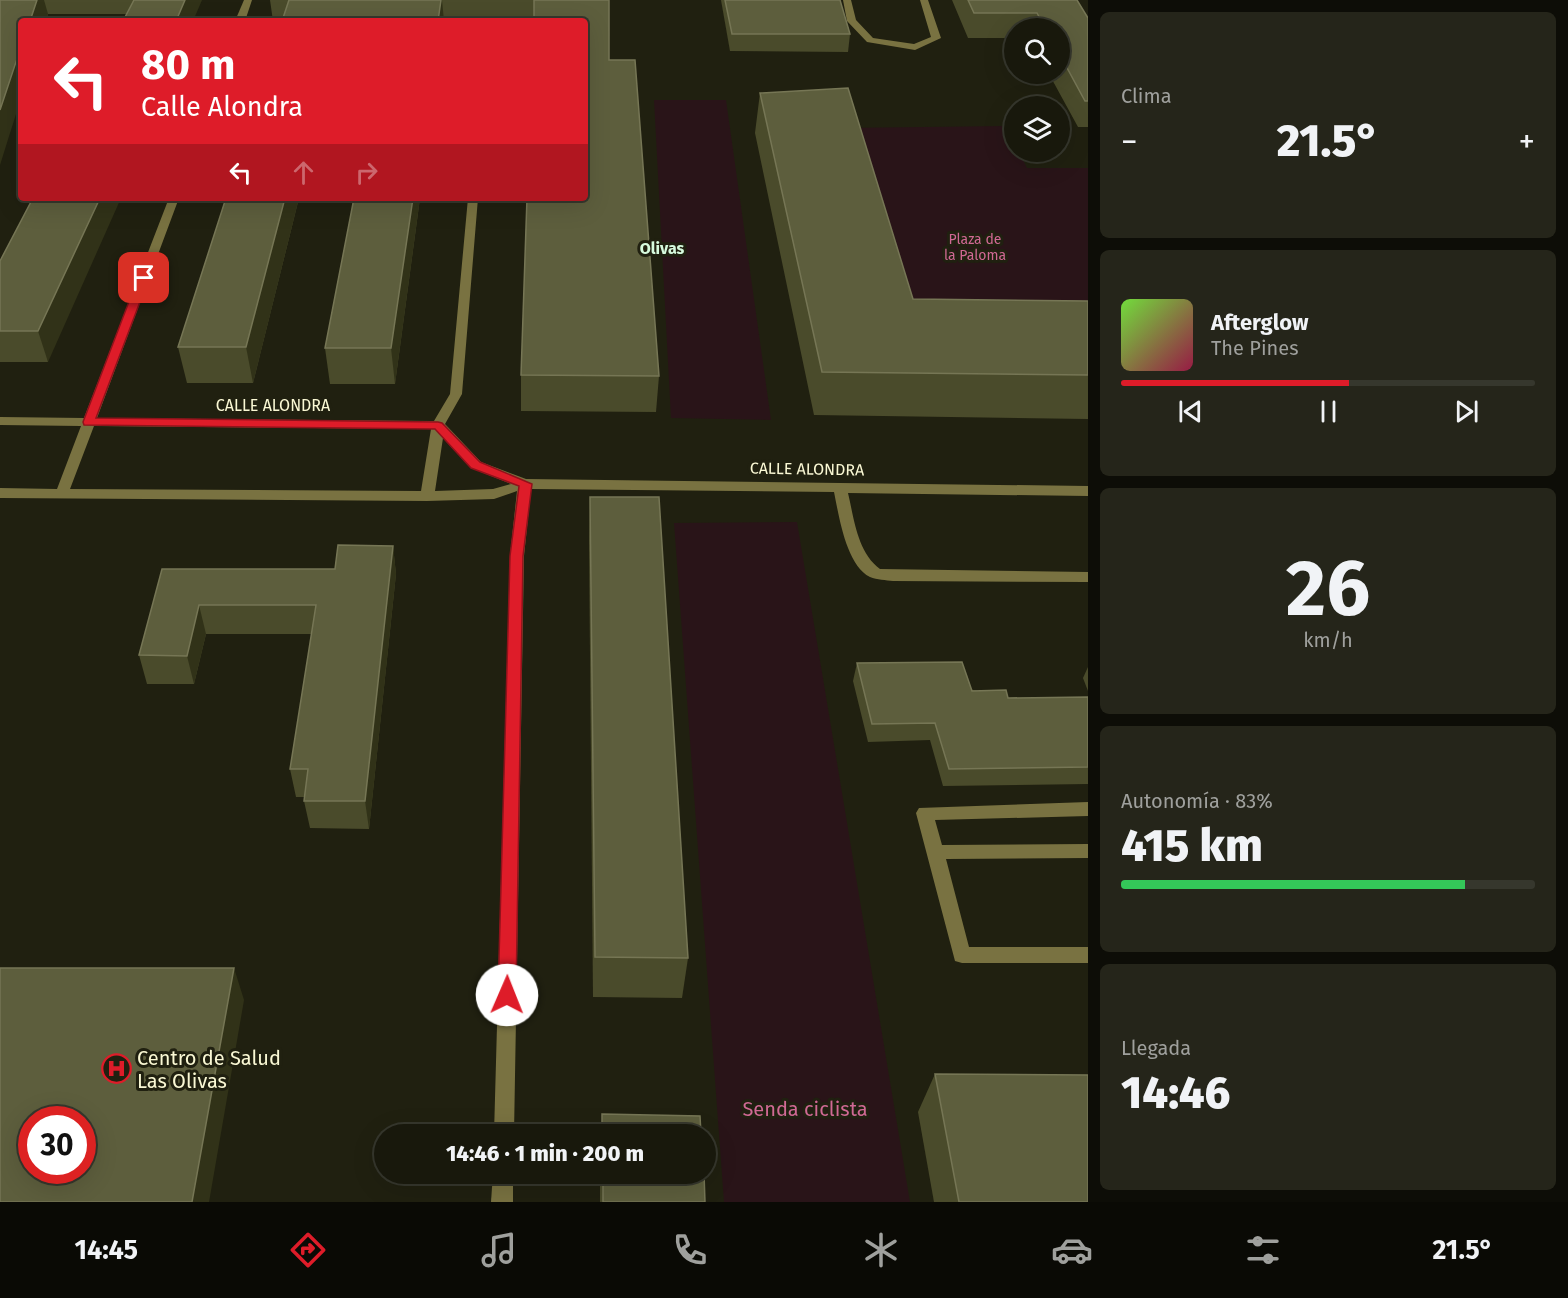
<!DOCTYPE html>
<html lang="es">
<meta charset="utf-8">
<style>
body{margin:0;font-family:"Fira Sans",sans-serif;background:#25251a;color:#f1f3f6;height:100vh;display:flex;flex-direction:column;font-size:22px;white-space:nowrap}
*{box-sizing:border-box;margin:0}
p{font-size:20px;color:#9fa09d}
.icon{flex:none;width:33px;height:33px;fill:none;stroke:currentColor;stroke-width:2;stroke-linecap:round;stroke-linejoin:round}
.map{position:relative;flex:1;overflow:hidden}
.details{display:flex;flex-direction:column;gap:12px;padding:12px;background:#0d0d07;width:480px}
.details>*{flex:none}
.guide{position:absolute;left:18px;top:18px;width:570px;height:183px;border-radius:6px;box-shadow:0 6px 24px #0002,0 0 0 2px #36372d;background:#de1c29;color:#fff;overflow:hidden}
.controls{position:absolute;left:1004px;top:18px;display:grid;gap:12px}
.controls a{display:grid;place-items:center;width:66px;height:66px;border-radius:50%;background:#18180c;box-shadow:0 6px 24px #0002,0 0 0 2px #36372d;font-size:30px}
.speed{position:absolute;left:18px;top:1106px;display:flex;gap:12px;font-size:30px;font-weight:700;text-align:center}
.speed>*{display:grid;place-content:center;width:78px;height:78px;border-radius:50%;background:#18180c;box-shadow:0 6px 24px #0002,0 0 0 2px #36372d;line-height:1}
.speed .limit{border:9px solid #d22;background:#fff;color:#111}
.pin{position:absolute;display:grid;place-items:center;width:51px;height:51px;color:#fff;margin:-26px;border-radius:12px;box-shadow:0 3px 9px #0006}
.me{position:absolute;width:66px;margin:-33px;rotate:1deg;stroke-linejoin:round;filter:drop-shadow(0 0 4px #0008)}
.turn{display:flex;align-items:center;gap:21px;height:126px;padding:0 24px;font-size:27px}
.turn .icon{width:78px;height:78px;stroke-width:2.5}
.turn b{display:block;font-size:42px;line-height:51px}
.lanes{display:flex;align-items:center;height:57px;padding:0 24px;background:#0003;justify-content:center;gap:30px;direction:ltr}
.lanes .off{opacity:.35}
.big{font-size:45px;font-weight:800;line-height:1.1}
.details .tile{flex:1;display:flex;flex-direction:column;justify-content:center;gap:9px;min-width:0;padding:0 21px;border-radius:9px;background:#25251a}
.details .dial{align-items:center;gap:0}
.dial b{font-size:78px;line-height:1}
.song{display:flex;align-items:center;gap:18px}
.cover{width:72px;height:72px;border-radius:9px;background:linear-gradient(135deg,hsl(100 70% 55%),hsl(340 70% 35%))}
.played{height:6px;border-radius:3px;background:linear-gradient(90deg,#de1c29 55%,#36372d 55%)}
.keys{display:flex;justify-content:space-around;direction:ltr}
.heat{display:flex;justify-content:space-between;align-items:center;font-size:33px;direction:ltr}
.charge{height:9px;border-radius:4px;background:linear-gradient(90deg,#34c759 83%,#36372d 0)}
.trip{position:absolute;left:374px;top:1124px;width:342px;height:60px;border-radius:30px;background:#18180c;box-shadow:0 6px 24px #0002,0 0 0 2px #36372d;font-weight:800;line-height:60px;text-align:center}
.dock{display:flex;height:96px;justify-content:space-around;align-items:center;background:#0a0a05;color:#9fa09d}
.dock .icon{width:42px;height:42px}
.dock .selected{color:#de1c29}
.dock b{font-size:27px;color:#f1f3f6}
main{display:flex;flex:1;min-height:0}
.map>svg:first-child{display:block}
.green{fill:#291418}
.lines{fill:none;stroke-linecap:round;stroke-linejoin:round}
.minor{fill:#797241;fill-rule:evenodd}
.wall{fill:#4a4b2b}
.shaded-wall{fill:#313218}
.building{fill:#5d5e3d;stroke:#767655;stroke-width:1.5;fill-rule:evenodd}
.route{fill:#de1c29;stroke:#90121b;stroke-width:1.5}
.labels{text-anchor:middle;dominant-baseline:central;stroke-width:6;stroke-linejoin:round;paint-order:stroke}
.far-park-label{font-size:14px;fill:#d06994;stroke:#202010}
.far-quarter-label{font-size:16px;font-weight:bold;fill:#d6fadd;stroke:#202010}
.street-label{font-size:16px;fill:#faf8d4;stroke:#202010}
.near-poi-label{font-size:20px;fill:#faf8d4;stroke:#202010;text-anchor:start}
.near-park-label{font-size:20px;fill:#d06994;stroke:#202010}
</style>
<main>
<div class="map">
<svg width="1088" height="1202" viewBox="0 0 1088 1202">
<rect width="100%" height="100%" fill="#202010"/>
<g class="green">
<polygon points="654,100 726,100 771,420 671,418"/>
<polygon points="1008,126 1014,139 1014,152 1019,152 1027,168 1088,168 1088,344 904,342 841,128"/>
<polygon points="797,522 910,1202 724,1202 674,523"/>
</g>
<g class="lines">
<g class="minor">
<polygon points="244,0 252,0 245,21 235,21"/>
<polygon points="843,0 851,0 856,20 873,38 914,44 931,37 920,0 928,0 941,38 915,50 867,42 847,21"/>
<path d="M169 198H179L97 418 434 421 450 394 468 198H478L462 394 445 424 481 462 526 479 1088 486V496L848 493C854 518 857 552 880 569L1088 572V582L893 581C886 580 877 580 870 577 846 565 839 516 834 492L531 489 524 556 514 1134H494L510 556 517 491 494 499 427 501 0 498V488L57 489 81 426 0 425V417L84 418ZM94 426 431 429 421 491 70 489ZM443 438 471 468 511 484 493 489 435 491Z"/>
<polygon points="1088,802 1088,816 935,820 942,845 1088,844 1088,858 946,859 969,947 1088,947 1088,963 962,963 955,961 916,813 919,808"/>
<polygon points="493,1173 513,1173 513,1202 491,1202"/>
</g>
</g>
<g class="wall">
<polygon points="0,0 202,0 127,14 48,14 46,21 21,21"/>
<polygon points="270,0 609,0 609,60 659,376 656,412 521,411 521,375 585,21 273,21"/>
<polygon points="721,0 840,0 850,34 848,52 730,51"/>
<polygon points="952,0 1077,0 1088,18 1088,127 1078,127 1049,74 1059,74 1059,28 1014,28 1014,38 968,38"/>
<polygon points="760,93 913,299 1088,301 1088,419 814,415 755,133"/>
<polygon points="33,198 48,362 0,362 0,261"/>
<polygon points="226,198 299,198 253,383 187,383 178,347"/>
<polygon points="420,198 395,384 330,384 325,348"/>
<polygon points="590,497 688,958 682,998 593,997 589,541"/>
<polygon points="393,546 396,574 369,829 310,828 304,801 304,797 296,797 290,769 312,634 206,634 194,684 147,684 139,655 162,569 335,569"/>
<polygon points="857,663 1008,698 1088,697 1088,784 943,786 930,740 868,742 853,681"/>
<polygon points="1088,667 1088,691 1083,678"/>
<polygon points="935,1074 1088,1202 934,1202 918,1112"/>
<polygon points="600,1173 704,1173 705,1202 600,1202"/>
</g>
<g class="shaded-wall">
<polygon points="37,0 44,0 48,14 46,21 30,21"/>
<polygon points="185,0 202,0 193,21 176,21"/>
<polygon points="441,0 442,0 444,21 438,21"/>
<polygon points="21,47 21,98 0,165 0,110"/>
<polygon points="100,198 121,198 48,362 38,331"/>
<polygon points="285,198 299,198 253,383 246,347"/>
<polygon points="413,198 420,198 395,384 391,348"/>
<polygon points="393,546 396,574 369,829 365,801"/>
<polygon points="199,605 206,634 194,684 187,656"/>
<polygon points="234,968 244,1000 209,1202 192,1202"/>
</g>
<g class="building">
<polygon points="0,0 37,0 30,21 21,21 21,47 0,110"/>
<polygon points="134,0 185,0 176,21 123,21"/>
<polygon points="289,0 441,0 438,21 282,21"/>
<polygon points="534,0 609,0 609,60 635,60 659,376 521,375 527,198 585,198 585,21 534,21"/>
<polygon points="725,0 840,0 850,34 732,34"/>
<polygon points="968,0 1077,0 1088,18 1088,101 1085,101 1059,53 1059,28 1045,28 1037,13 974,13"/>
<polygon points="848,88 913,299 1088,301 1088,375 822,372 760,93"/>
<polygon points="33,198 100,198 38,331 0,331 0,261"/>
<polygon points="226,198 285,198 246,347 178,347"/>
<polygon points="354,198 413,198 391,348 325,348"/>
<polygon points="590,497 659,497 688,958 595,957"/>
<polygon points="338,545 393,546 365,801 304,801 308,769 290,769 316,605 199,605 187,656 139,655 162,569 335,569"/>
<polygon points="962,662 972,691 1006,690 1008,698 1088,697 1088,767 949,769 935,723 872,724 857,663"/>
<path d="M0 968H234L192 1202H0ZM32 1119H82V1170H32Z"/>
<polygon points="935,1074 1088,1075 1088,1202 959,1202"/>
<polygon points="602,1114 700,1116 701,1134 602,1134"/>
<polygon points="603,1173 704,1173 705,1202 603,1202"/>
</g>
<polygon class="route" points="144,275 149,278 96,418 438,422 442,423 480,462 532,484 523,556 516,995 513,1001 507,1003 501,1001 498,995 510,556 519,486 471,468 435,429 84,425 83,422 138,278"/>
<defs>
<symbol id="hospital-ring" viewBox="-11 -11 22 22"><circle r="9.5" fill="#202010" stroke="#de1c29" stroke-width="1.5"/><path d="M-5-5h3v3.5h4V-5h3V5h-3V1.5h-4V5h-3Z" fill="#de1c29"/></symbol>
</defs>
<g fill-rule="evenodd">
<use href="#hospital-ring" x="100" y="1052" width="33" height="33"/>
</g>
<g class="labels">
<g class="far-park-label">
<text x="975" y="239">Plaza de<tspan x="975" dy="16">la Paloma</tspan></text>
</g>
<g class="far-quarter-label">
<text x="662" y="248">Olivas</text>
</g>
<g class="street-label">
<text x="273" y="405">CALLE ALONDRA</text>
<text transform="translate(807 469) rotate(1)">CALLE ALONDRA</text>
</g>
<g class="near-poi-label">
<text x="137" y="1058">Centro de Salud<tspan x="137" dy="23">Las Olivas</tspan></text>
</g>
<g class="near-park-label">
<text x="805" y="1109">Senda ciclista</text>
</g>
</g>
</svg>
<div class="controls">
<a><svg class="icon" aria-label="search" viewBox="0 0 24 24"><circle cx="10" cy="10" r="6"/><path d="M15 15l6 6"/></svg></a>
<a><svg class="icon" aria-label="layers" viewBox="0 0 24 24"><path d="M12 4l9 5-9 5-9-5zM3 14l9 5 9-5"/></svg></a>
</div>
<div class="speed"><div class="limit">30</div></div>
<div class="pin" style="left:144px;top:278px;background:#d93025"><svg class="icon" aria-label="arrive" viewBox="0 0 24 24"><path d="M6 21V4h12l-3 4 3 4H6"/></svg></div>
<svg class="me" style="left:507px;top:995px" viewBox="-20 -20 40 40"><circle r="19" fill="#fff"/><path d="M0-13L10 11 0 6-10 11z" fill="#de1c29"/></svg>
<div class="trip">14:46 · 1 min · 200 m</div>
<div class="guide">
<div class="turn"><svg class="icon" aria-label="left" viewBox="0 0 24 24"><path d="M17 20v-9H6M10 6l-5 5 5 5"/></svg><div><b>80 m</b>Calle Alondra</div></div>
<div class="lanes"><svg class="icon" aria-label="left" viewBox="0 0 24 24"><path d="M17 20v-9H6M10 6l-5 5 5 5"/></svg><svg class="icon off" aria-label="ahead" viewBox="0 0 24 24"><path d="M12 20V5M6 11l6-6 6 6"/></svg><svg class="icon off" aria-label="right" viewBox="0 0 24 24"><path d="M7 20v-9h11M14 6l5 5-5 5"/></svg></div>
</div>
</div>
<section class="details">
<div class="tile"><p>Clima</p>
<div class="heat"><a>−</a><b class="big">21.5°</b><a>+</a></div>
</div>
<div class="tile">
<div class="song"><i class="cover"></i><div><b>Afterglow</b><p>The Pines</p></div></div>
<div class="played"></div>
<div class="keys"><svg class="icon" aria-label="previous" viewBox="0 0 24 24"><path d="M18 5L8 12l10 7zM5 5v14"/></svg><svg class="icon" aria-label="pause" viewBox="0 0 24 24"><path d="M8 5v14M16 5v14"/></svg><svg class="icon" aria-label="next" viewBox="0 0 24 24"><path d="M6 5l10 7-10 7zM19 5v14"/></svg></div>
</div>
<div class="tile dial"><b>26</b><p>km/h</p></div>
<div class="tile"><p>Autonomía · 83%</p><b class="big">415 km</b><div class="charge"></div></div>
<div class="tile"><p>Llegada</p><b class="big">14:46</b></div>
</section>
</main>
<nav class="dock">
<b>14:45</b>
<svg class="icon selected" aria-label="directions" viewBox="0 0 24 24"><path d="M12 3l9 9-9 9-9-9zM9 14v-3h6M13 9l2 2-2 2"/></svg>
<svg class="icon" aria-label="music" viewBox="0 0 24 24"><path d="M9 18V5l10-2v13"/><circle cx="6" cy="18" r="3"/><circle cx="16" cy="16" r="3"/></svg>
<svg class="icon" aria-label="phone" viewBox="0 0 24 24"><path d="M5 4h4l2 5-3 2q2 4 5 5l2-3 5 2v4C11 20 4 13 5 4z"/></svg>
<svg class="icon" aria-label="climate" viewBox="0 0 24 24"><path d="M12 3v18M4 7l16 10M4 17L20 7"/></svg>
<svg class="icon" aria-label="car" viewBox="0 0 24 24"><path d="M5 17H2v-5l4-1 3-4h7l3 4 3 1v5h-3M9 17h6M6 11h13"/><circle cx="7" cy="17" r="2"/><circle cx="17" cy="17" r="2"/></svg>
<svg class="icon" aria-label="filters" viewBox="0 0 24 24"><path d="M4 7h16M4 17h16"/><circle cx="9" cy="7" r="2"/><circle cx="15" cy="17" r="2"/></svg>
<b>21.5°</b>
</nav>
